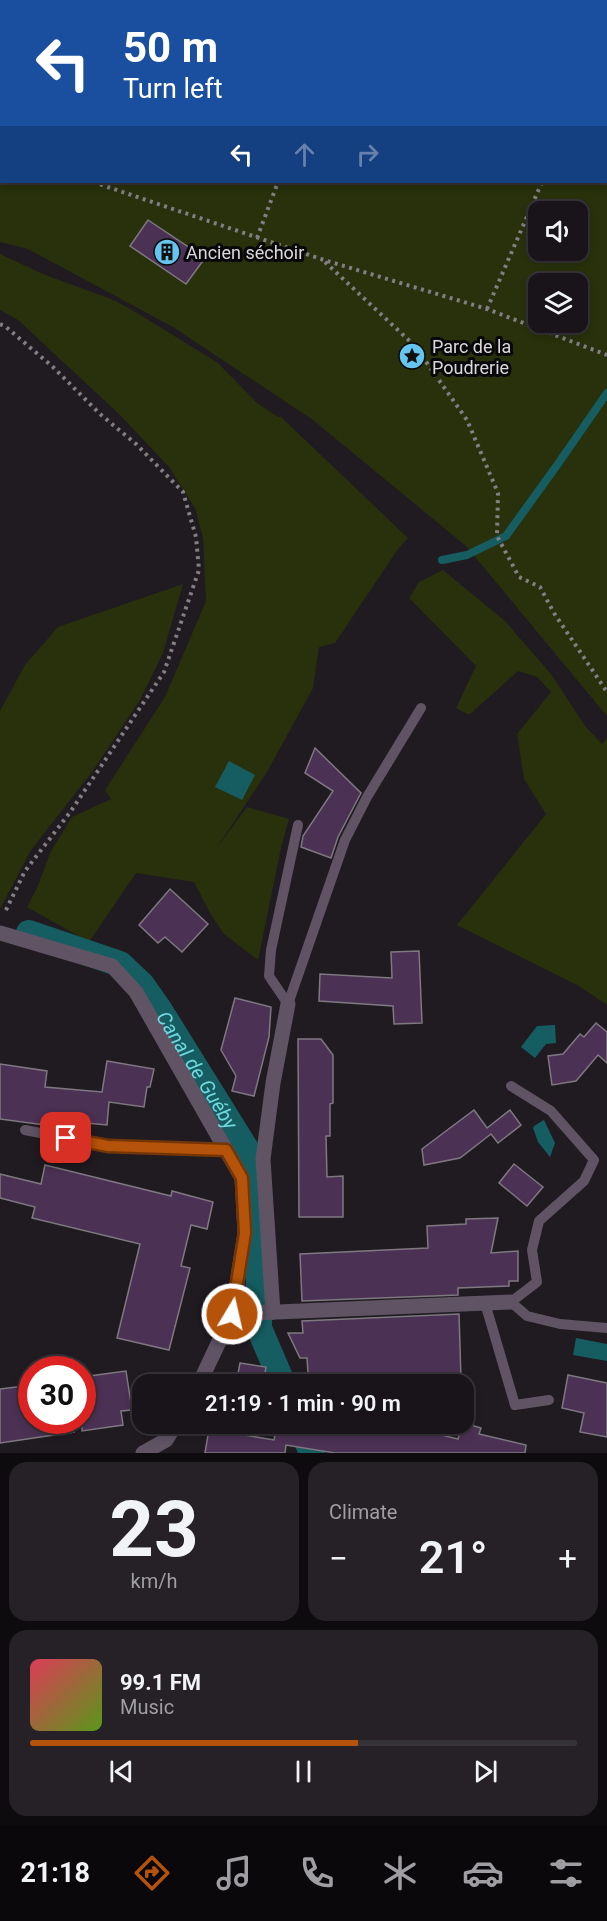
<!DOCTYPE html>
<meta charset="utf-8">
<style>
body{margin:0;font-family:Roboto,sans-serif;background:#252126;color:#f1f3f6;height:100vh;display:flex;flex-direction:column;font-size:22px;white-space:nowrap}
*{box-sizing:border-box;margin:0}
p{font-size:20px;color:#9f9ea2}
.icon{flex:none;width:33px;height:33px;fill:none;stroke:currentColor;stroke-width:2;stroke-linecap:round;stroke-linejoin:round}
.map{position:relative;height:1453px;overflow:hidden}
.side{display:flex;flex-direction:column;gap:9px;padding:9px;background:#0d0b0e;flex:1}
.side>*{flex:none}
.guide{position:absolute;left:0px;top:0px;width:608px;height:183px;box-shadow:0 3px 9px #0003,0 0 0 2px #363338;background:#1a4fa0;color:#fff;overflow:hidden}
.fabs{position:absolute;left:528px;top:201px;display:grid;gap:12px}
.fabs a{display:grid;place-items:center;width:60px;height:60px;border-radius:12px;background:#181419;box-shadow:0 3px 9px #0003,0 0 0 2px #363338;font-size:30px}
.speed{position:absolute;left:18px;top:1356px;display:flex;gap:12px;font-size:30px;font-weight:700;text-align:center}
.speed>*{display:grid;place-content:center;width:78px;height:78px;border-radius:50%;background:#181419;box-shadow:0 3px 9px #0003,0 0 0 2px #363338;line-height:1}
.speed .limit{border:9px solid #d22;background:#fff;color:#111}
.pin{position:absolute;display:grid;place-items:center;width:51px;height:51px;color:#fff;margin:-26px;border-radius:12px;box-shadow:0 3px 9px #0006}
.me{position:absolute;width:66px;margin:-33px;rotate:9deg;stroke-linejoin:round;filter:drop-shadow(0 0 4px #0008)}
.turn{display:flex;align-items:center;gap:21px;height:126px;padding:0 24px;font-size:27px}
.turn .icon{width:78px;height:78px;stroke-width:2.5}
.turn b{display:block;font-size:42px;line-height:51px}
.lanes{display:flex;align-items:center;height:57px;padding:0 24px;background:#0003;justify-content:center;gap:30px;direction:ltr}
.lanes .off{opacity:.35}
.big{font-size:45px;font-weight:600;line-height:1.1}
.side .tile{flex:1;display:flex;flex-direction:column;justify-content:center;gap:9px;min-width:0;padding:0 21px;border-radius:18px;background:#252126}
.side .dial{align-items:center;gap:0}
.dial b{font-size:78px;line-height:1}
.song{display:flex;align-items:center;gap:18px}
.cover{width:72px;height:72px;border-radius:9px;background:linear-gradient(135deg,hsl(350 70% 55%),hsl(90 70% 35%))}
.played{height:6px;border-radius:3px;background:linear-gradient(90deg,#b45309 60%,#363338 60%)}
.keys{display:flex;justify-content:space-around;direction:ltr}
.heat{display:flex;justify-content:space-between;align-items:center;font-size:33px;direction:ltr}
.side .tiles{flex:1;display:grid;gap:9px;grid-template-columns:1fr 1fr}
.tile:last-child{grid-column:span 2}
.trip{position:absolute;left:132px;top:1374px;width:342px;height:60px;border-radius:18px;background:#181419;box-shadow:0 3px 9px #0003,0 0 0 2px #363338;font-weight:600;line-height:60px;text-align:center}
.menu{display:flex;height:96px;justify-content:space-around;align-items:center;background:#0a080a;color:#9f9ea2}
.menu .icon{width:42px;height:42px}
.menu .active{color:#b45309}
.menu b{font-size:27px;color:#f1f3f6}
.map>svg:first-child{display:block}
.green{fill:#28310c;fill-rule:evenodd}
.water{fill:#155d61}
.lines{fill:none;stroke-linecap:round;stroke-linejoin:round}
.stream{stroke:#155d61;stroke-width:8}
.canal{stroke:#155d61;stroke-width:26}
.building{fill:#4b3154;stroke:#7e7880;stroke-width:1.5}
.path{stroke:#827e83;stroke-width:4;stroke-dasharray:3 4.5;stroke-linecap:butt}
.service{stroke:#5f5364;stroke-width:10}
.minor{stroke:#5f5364;stroke-width:15}
.route-casing{stroke:#753606;stroke-width:15}
.route{stroke:#b45309;stroke-width:10}
.labels{text-anchor:middle;dominant-baseline:central;stroke-width:6;stroke-linejoin:round;paint-order:stroke}
.poi-label{font-size:18px;fill:#dbd8dc;stroke:#080709;text-anchor:start}
.water-label{font-size:20px;font-style:italic;fill:#70d9df;stroke:#080709}
</style>
<div class="map">
<svg width="607" height="1453" viewBox="0 0 607 1453">
<rect width="100%" height="100%" fill="#201b21"/>
<g class="green">
<path d="M0 0H607V716L466 546 313 420 173 327 28 249 0 242ZM2 2H606V182H2ZM538 212H578V250H538ZM538 284H578V322H538Z"/>
<polygon points="0,254 43,274 116,301 147,319 218,363 257,403 278,417 281,417 408,538 398,549 335,643 319,647 313,688 267,772 216,849 247,807 289,819 281,848 258,960 224,934 210,913 194,882 136,873 89,942 27,907 37,888 51,851 72,817 111,799 105,790 165,697 206,601 203,538 195,508 169,467 120,415 18,320 0,310"/>
<polygon points="443,570 505,621 551,674 585,726 602,744 607,738 607,1005 579,986 457,925 546,814 524,779 517,734 551,692 537,677 518,671 469,715 456,708 476,666 409,598 419,582"/>
<polygon points="183,584 163,653 140,700 92,772 31,850 0,909 0,711 25,665 58,627"/>
</g>
<g class="water">
<polygon points="229,761 255,775 242,800 215,787"/>
<polygon points="555,1025 556,1043 546,1044 535,1058 521,1047 537,1026"/>
<polygon points="544,1120 555,1143 550,1157 538,1142 533,1128 534,1126"/>
<polygon points="576,1338 607,1344 607,1361 573,1355"/>
</g>
<g class="lines">
<polyline class="stream" points="442,560 467,555 506,536 560,461 607,393"/>
<g class="canal">
<path id="s1" d="M29 933 120 964 142 985 159 1009 258 1168 259 1328 283 1384"/>
<polyline points="300,1424 312,1453"/>
</g>
</g>
<g class="building">
<polygon points="148,220 205,258 186,284 130,246"/>
<polygon points="315,748 361,793 338,837 331,858 301,847 303,836 333,791 305,773"/>
<polygon points="170,889 208,924 182,952 165,937 158,943 139,925"/>
<polygon points="419,951 422,1023 394,1024 393,1006 319,1001 320,974 392,978 391,952"/>
<polygon points="235,998 271,1007 269,1037 254,1096 232,1091 236,1076 221,1050"/>
<polygon points="596,1023 607,1032 607,1063 598,1055 576,1081 552,1085 548,1056 563,1054 580,1034 584,1037"/>
<polygon points="298,1039 321,1039 333,1055 333,1103 330,1104 330,1136 326,1136 327,1177 343,1176 343,1217 299,1217"/>
<polygon points="107,1061 154,1069 150,1087 147,1087 144,1107 109,1102 107,1125 53,1120 52,1126 0,1119 0,1064 47,1071 45,1087 102,1092"/>
<polygon points="474,1110 487,1128 510,1110 521,1125 498,1143 491,1134 460,1158 424,1165 422,1149"/>
<polygon points="514,1164 543,1187 527,1206 499,1183"/>
<polygon points="45,1165 171,1196 172,1191 213,1202 207,1229 191,1225 181,1266 190,1268 169,1350 117,1338 140,1244 32,1218 35,1207 0,1198 0,1174 41,1184"/>
<polygon points="498,1218 491,1253 518,1251 518,1281 509,1281 509,1286 458,1288 458,1295 302,1301 300,1254 428,1248 427,1226 466,1224 466,1219"/>
<polygon points="459,1314 461,1379 448,1379 448,1384 313,1384 308,1373 307,1358 300,1358 288,1333 303,1333 302,1321"/>
<polygon points="240,1363 266,1367 263,1384 236,1384"/>
<polygon points="126,1371 132,1410 121,1411 123,1425 82,1431 82,1377"/>
<polygon points="568,1375 607,1383 607,1437 580,1432 584,1413 562,1408"/>
<polygon points="32,1385 32,1420 73,1420 74,1432 0,1443 0,1389"/>
<polygon points="464,1423 481,1428 479,1434 526,1445 525,1453 335,1453 286,1445 285,1453 205,1453 209,1429 274,1440 277,1424 406,1424 405,1426 458,1439 462,1424"/>
</g>
<g class="lines">
<g class="path">
<polyline points="25,2 26,0"/>
<polyline points="0,75 2,71"/>
<polyline points="606,113 607,114"/>
<polyline points="0,149 2,149"/>
<polyline points="93,182 324,260 487,309 607,355"/>
<polyline points="257,238 278,182"/>
<polyline points="325,262 415,346 467,420 498,493 497,536 519,577 540,587 554,613 607,692"/>
<polyline points="487,309 542,182"/>
<polyline points="0,324 6,327 53,367 100,414 136,444 183,492 196,537 199,570 164,672 71,811 25,871 4,914"/>
</g>
<g class="service">
<polyline points="288,1004 345,840 367,797 421,708"/>
<polyline points="288,1004 269,976 271,950 298,825"/>
<polyline points="511,1086 551,1111 594,1160 584,1181 539,1221 532,1250 537,1282 511,1302 527,1316 560,1324 607,1328"/>
<polyline points="25,1130 108,1146 226,1150"/>
<polyline points="485,1303 515,1405 549,1400"/>
</g>
<g class="minor">
<polyline points="0,933 112,966 136,992 242,1178 245,1233 232,1314 199,1384"/>
<polyline points="273,1312 263,1159 273,1083 288,1004"/>
<polyline points="232,1314 511,1302"/>
<polyline points="143,1453 166,1440 176,1424"/>
</g>
</g>
<g class="lines">
<defs>
<polyline id="route" points="66,1138 108,1146 226,1150 242,1178 245,1233 232,1314"/>
</defs>
<use href="#route" class="route-casing"/>
<use href="#route" class="route"/>
</g>
<defs>
<symbol id="building-disc" viewBox="-11 -11 22 22"><circle r="9.5" fill="#64c5ee" stroke="#080709"/><path d="M-4-6H4V6H1V3H-1V6H-4ZM-2.5-4.3h1.7v1.8h-1.7ZM.8-4.3h1.7v1.8H.8ZM-2.5-1h1.7V.8h-1.7ZM.8-1h1.7V.8H.8Z" fill="#111"/></symbol>
<symbol id="sight-disc" viewBox="-11 -11 22 22"><circle r="9.5" fill="#64c5ee" stroke="#080709"/><path d="M0-6L1.8-2.2L6-1.7L2.9 1.2L3.7 5.4L0 3.3L-3.7 5.4L-2.9 1.2L-6-1.7L-1.8-2.2Z" fill="#111"/></symbol>
</defs>
<g fill-rule="evenodd">
<use href="#building-disc" x="152" y="237" width="30" height="30"/>
<use href="#sight-disc" x="397" y="341" width="30" height="30"/>
</g>
<g class="labels">
<g class="poi-label">
<text x="186" y="252">Ancien séchoir</text>
<text x="432" y="346">Parc de la<tspan x="432" dy="21">Poudrerie</tspan></text>
</g>
<g class="water-label">
<text stroke="none"><textPath href="#s1" startOffset="228">Canal de Guéby</textPath></text>
</g>
</g>
</svg>
<div class="fabs">
<a><svg class="icon" aria-label="sound" viewBox="0 0 24 24"><path d="M4 9h4l5-4v14l-5-4H4zM17 9q2 3 0 6"/></svg></a>
<a><svg class="icon" aria-label="layers" viewBox="0 0 24 24"><path d="M12 4l9 5-9 5-9-5zM3 14l9 5 9-5"/></svg></a>
</div>
<div class="speed"><div class="limit">30</div></div>
<div class="pin" style="left:66px;top:1138px;background:#d93025"><svg class="icon" aria-label="arrive" viewBox="0 0 24 24"><path d="M6 21V4h12l-3 4 3 4H6"/></svg></div>
<svg class="me" style="left:232px;top:1314px" viewBox="-20 -20 40 40"><circle r="17" fill="#b45309" stroke="#fff" stroke-width="3"/><path d="M0-11L8 9 0 5-8 9z" fill="#fff"/></svg>
<div class="trip">21:19 · 1 min · 90 m</div>
<div class="guide">
<div class="turn"><svg class="icon" aria-label="left" viewBox="0 0 24 24"><path d="M17 20v-9H6M10 6l-5 5 5 5"/></svg><div><b>50 m</b>Turn left</div></div>
<div class="lanes"><svg class="icon" aria-label="left" viewBox="0 0 24 24"><path d="M17 20v-9H6M10 6l-5 5 5 5"/></svg><svg class="icon off" aria-label="ahead" viewBox="0 0 24 24"><path d="M12 20V5M6 11l6-6 6 6"/></svg><svg class="icon off" aria-label="right" viewBox="0 0 24 24"><path d="M7 20v-9h11M14 6l5 5-5 5"/></svg></div>
</div>
</div>
<section class="side">
<div class="tiles">
<div class="tile dial"><b>23</b><p>km/h</p></div>
<div class="tile"><p>Climate</p>
<div class="heat"><a>−</a><b class="big">21°</b><a>+</a></div>
</div>
<div class="tile">
<div class="song"><i class="cover"></i><div><b>99.1 FM</b><p>Music</p></div></div>
<div class="played"></div>
<div class="keys"><svg class="icon" aria-label="previous" viewBox="0 0 24 24"><path d="M18 5L8 12l10 7zM5 5v14"/></svg><svg class="icon" aria-label="pause" viewBox="0 0 24 24"><path d="M8 5v14M16 5v14"/></svg><svg class="icon" aria-label="next" viewBox="0 0 24 24"><path d="M6 5l10 7-10 7zM19 5v14"/></svg></div>
</div>
</div>
</section>
<nav class="menu">
<b>21:18</b>
<svg class="icon active" aria-label="directions" viewBox="0 0 24 24"><path d="M12 3l9 9-9 9-9-9zM9 14v-3h6M13 9l2 2-2 2"/></svg>
<svg class="icon" aria-label="music" viewBox="0 0 24 24"><path d="M9 18V5l10-2v13"/><circle cx="6" cy="18" r="3"/><circle cx="16" cy="16" r="3"/></svg>
<svg class="icon" aria-label="phone" viewBox="0 0 24 24"><path d="M5 4h4l2 5-3 2q2 4 5 5l2-3 5 2v4C11 20 4 13 5 4z"/></svg>
<svg class="icon" aria-label="climate" viewBox="0 0 24 24"><path d="M12 3v18M4 7l16 10M4 17L20 7"/></svg>
<svg class="icon" aria-label="car" viewBox="0 0 24 24"><path d="M5 17H2v-5l4-1 3-4h7l3 4 3 1v5h-3M9 17h6M6 11h13"/><circle cx="7" cy="17" r="2"/><circle cx="17" cy="17" r="2"/></svg>
<svg class="icon" aria-label="filters" viewBox="0 0 24 24"><path d="M4 7h16M4 17h16"/><circle cx="9" cy="7" r="2"/><circle cx="15" cy="17" r="2"/></svg>
</nav>
